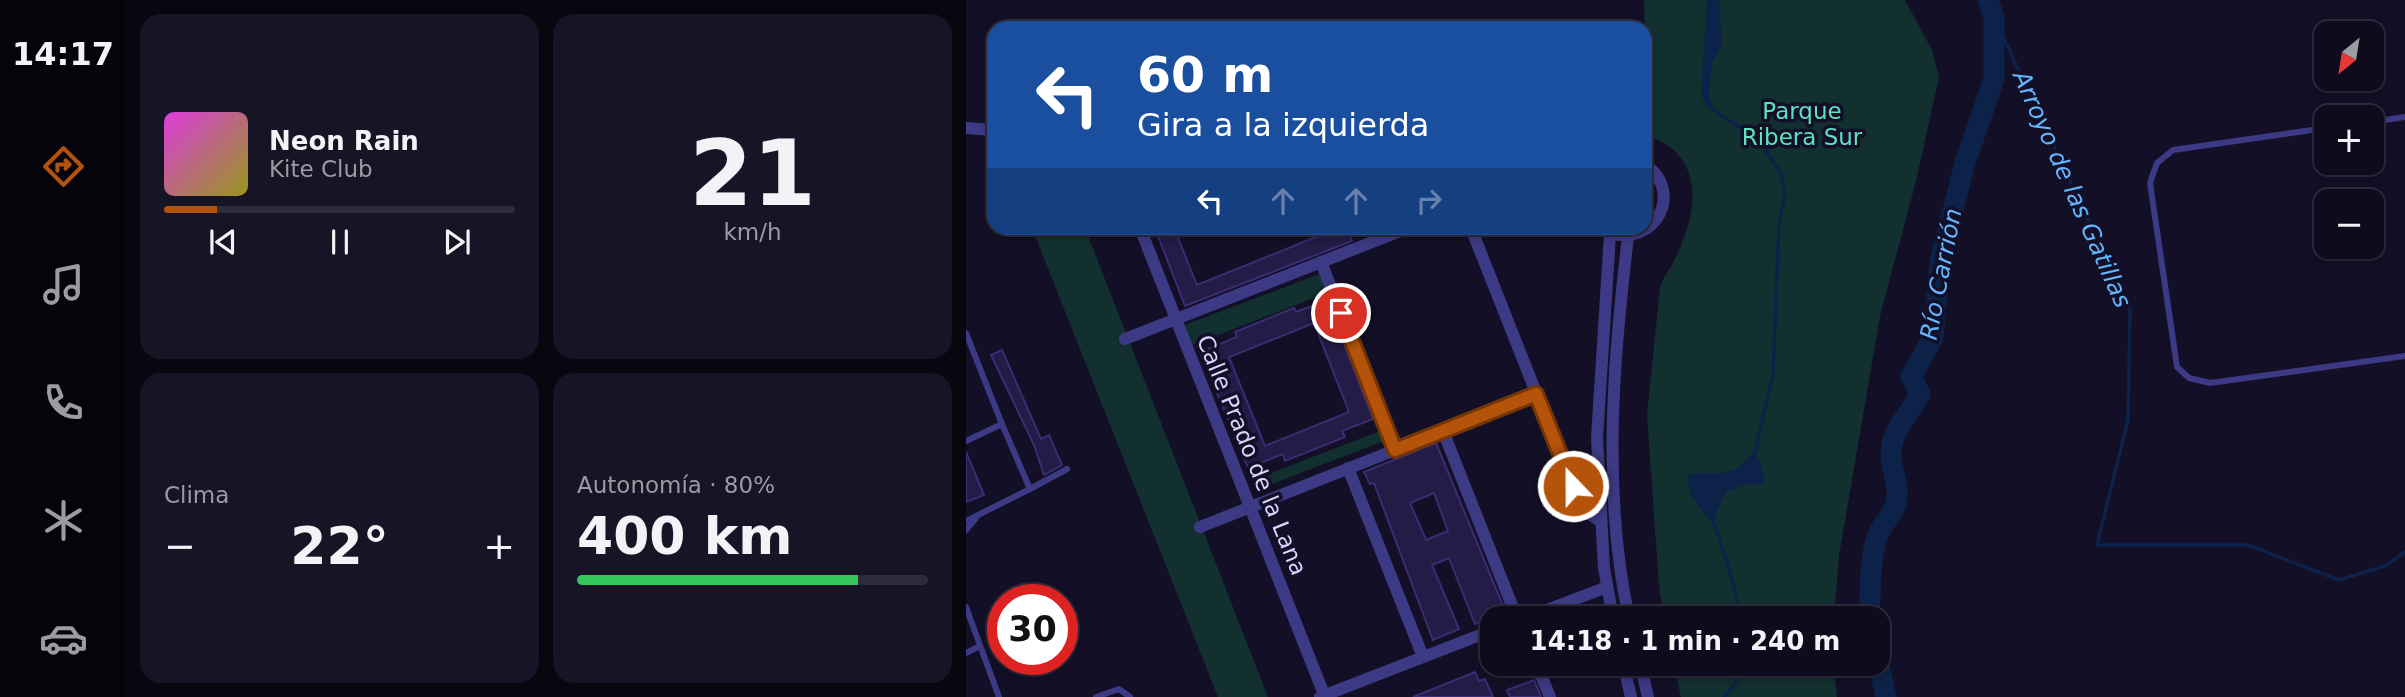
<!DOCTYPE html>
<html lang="es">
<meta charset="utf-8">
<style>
body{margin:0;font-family:"DejaVu Sans",sans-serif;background:#171425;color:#f1f3f6;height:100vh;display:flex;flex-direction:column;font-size:26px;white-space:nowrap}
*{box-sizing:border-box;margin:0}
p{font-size:23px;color:#9b9ba3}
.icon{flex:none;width:38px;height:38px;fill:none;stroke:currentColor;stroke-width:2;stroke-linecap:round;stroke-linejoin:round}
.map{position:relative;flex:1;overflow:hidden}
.sheet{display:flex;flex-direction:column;gap:14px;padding:14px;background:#08060f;width:840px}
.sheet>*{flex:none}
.top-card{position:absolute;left:21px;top:21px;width:665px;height:214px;border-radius:21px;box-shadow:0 4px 10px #0003,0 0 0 2px #2e2b3b;background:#1a4fa0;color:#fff;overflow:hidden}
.needle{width:46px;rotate:210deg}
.controls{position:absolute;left:1348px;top:21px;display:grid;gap:14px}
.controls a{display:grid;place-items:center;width:70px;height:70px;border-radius:14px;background:#0e0b1c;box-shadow:0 4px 10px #0003,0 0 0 2px #2e2b3b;font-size:35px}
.speed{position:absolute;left:21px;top:584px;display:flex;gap:14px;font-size:35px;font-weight:700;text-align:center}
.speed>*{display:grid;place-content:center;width:91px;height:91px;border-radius:50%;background:#0e0b1c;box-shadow:0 4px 10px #0003,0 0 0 2px #2e2b3b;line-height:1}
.speed .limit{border:10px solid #d22;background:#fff;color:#111}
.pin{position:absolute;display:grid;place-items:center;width:60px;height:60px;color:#fff;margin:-30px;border:4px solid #fff;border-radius:50%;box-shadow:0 2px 7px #0007}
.me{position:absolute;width:77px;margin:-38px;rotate:338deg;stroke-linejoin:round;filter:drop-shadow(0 0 5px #0008)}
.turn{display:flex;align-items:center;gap:24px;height:147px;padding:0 35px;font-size:32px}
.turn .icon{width:91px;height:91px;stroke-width:2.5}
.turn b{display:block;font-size:49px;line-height:60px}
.lanes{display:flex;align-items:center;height:66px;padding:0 35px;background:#0003;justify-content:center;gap:35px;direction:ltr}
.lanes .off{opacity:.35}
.big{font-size:52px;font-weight:800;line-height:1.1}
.sheet .tile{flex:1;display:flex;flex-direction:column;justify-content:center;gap:10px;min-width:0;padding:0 24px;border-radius:21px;background:#171425}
.sheet .dial{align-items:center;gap:0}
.dial b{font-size:91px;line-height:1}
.song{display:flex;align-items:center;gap:21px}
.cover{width:84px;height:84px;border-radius:10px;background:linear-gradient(135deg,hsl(300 70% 55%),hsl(60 70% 35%))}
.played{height:7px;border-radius:4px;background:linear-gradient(90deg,#b45309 15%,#2e2b3b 15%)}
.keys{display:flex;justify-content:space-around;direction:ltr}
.heat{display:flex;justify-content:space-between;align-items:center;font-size:38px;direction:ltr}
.charge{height:10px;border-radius:5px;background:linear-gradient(90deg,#34c759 80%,#2e2b3b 0)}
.sheet .tiles{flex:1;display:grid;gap:14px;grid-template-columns:repeat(2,1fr)}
.trip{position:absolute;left:514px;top:606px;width:410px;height:70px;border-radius:21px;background:#0e0b1c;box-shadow:0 4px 10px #0003,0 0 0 2px #2e2b3b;font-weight:800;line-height:70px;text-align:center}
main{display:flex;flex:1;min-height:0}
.tab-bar{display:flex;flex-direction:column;width:126px;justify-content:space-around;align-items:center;background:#06040b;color:#9b9ba3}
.tab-bar .icon{width:49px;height:49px}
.tab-bar .on{color:#b45309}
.tab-bar b{font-size:32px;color:#f1f3f6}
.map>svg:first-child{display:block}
.green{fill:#12302f}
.water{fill:#0c2248}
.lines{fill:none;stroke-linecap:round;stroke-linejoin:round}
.stream{stroke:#0c2248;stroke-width:3.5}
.river{stroke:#0c2248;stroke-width:21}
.building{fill:#241b47;stroke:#3b2d73;stroke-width:2;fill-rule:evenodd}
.service{stroke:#3d3a85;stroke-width:6}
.minor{stroke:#3d3a85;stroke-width:12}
.route-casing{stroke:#753606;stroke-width:18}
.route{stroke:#b45309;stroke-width:12}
.labels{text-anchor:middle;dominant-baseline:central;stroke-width:7;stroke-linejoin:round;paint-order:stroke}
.park-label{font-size:23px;fill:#5fe0c0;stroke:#130f26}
.street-label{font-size:23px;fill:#d9d4ff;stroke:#130f26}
.water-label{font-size:24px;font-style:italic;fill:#62b6ff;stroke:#130f26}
</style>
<main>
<nav class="tab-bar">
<b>14:17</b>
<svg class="icon on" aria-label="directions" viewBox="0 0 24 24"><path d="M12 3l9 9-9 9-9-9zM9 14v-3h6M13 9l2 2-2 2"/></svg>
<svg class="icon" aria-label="music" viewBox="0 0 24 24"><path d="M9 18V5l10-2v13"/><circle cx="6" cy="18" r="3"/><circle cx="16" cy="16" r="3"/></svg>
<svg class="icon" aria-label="phone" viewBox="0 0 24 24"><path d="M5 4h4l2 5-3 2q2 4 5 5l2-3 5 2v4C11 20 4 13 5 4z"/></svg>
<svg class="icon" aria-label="climate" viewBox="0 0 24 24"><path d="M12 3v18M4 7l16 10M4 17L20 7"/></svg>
<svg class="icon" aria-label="car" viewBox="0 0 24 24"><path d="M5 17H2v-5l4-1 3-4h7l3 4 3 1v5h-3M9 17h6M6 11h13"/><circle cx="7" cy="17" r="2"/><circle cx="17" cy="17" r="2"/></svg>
</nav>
<section class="sheet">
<div class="tiles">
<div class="tile">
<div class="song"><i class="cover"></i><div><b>Neon Rain</b><p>Kite Club</p></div></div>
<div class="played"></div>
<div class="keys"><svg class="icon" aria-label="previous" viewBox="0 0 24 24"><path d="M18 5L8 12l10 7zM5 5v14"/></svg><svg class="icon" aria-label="pause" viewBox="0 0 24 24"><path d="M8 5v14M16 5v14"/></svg><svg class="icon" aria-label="next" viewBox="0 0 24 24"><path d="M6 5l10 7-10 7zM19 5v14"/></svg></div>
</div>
<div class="tile dial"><b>21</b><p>km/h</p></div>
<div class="tile"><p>Clima</p>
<div class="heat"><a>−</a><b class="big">22°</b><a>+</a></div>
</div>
<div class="tile"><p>Autonomía · 80%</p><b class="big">400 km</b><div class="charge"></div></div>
</div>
</section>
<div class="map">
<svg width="1439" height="697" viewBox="0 0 1439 697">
<rect width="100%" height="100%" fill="#130f26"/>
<g class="green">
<path d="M678 0H939L966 50 973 77 950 181 914 316 873 556 868 618H698L693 587 681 415 694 287C698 276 704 269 709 259 725 226 738 182 710 152 703 145 691 140 682 135Z"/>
<polygon points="66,228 119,228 302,697 252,697"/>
<polygon points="359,272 366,291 221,347 213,327"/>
<polygon points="414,431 418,441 293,489 289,479"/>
<polygon points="707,663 867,663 871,697 715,697"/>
</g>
<g class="water">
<polygon points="741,0 754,0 755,46 746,62 743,89 743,101 747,110 740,107 735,93"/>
<path d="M786 453 793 459 799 480 794 485 781 484 761 491 751 510 748 526 727 498 721 484 723 475C752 469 767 482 786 453Z"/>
</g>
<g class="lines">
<g class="stream">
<polyline points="1028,17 1164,310 1162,420 1131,545 1282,545 1373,580 1419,566 1439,552"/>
<polyline points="741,97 747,110 793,140 815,174 819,195 813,222 807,375 788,456"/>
<polyline points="748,523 764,572 776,618"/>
<polyline points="758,697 768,686 776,663"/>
</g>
<g class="river">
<path d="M903 618C905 591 903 562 911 537 915 524 927 516 930 504 934 483 926 475 925 456 924 429 944 415 954 394L945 376 967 338 974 261 999 163 1028 79V17L1022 0"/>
<polyline points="912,661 920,697"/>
</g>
</g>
<g class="building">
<polygon points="189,228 208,228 231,285 372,228 381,228 386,241 219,306"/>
<path d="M361 300 407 419 376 431 379 437 319 461 317 454 282 468 234 352 271 337 269 332 328 308 330 312ZM348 323 383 412 299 446 263 357Z"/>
<polygon points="36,350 75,439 83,435 96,465 78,475 68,445 25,355"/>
<path d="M470 443 540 613 509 624 483 558 466 565 493 629 467 640 408 483 404 484 398 472ZM468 493 482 531 460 540 444 503Z"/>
<polygon points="0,452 18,495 0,502"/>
<polygon points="509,672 513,681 519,679 527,697 447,697"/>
<polygon points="568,680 575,697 544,697 541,690"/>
</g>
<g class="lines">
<g class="service">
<polyline points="1405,122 1439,117"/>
<polyline points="1360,128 1207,150 1191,163 1184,183 1211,367 1223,378 1244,383 1439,356"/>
<polyline points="0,333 36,424"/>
<polyline points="0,441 36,424 64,489 0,521"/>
<polyline points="64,489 101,469"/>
<polyline points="0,530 10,518"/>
<polyline points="0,607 33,697"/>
<polyline points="0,653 14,646"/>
<polyline points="130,697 153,689 164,697"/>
</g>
<g class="minor">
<polyline points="0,128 28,130"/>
<polyline points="174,228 359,697"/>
<polyline points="505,228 616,509 634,521"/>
<path d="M632 228C682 256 723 196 679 164"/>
<polyline points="644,234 631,438 638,568 647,618"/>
<path d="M662 237C647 361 636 494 663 618"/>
<polyline points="355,262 429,450"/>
<polyline points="159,339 442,228"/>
<polyline points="477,431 551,618"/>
<polyline points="382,468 457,657"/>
<polyline points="234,527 571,394"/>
<polyline points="560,618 641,587"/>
<polyline points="570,663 584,697"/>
<polyline points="657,663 665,697"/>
<polyline points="674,663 682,697"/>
<polyline points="354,697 527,630"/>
</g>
</g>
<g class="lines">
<defs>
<polyline id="route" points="375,313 429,450 570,394 607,486"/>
</defs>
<use href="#route" class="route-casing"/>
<use href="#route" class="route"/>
</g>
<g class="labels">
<g class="park-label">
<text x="836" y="111">Parque<tspan x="836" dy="26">Ribera Sur</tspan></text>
</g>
<g class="street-label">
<text transform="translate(286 455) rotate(68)">Calle Prado de la Lana</text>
</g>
<g class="water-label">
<text transform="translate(1106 189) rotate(66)">Arroyo de las Gatillas</text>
<text transform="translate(975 274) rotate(-79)">Río Carrión</text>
</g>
</g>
</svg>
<div class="controls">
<a><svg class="needle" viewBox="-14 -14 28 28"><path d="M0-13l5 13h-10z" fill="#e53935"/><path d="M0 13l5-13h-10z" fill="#9b9ba3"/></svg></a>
<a>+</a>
<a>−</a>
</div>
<div class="speed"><div class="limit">30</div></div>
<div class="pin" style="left:375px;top:313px;background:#d93025"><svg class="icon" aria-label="arrive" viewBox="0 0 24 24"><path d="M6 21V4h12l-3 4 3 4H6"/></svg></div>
<svg class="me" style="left:607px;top:486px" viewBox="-20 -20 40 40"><circle r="17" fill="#b45309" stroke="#fff" stroke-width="3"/><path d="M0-11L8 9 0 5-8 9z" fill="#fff"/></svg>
<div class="trip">14:18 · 1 min · 240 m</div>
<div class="top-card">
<div class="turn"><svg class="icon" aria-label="left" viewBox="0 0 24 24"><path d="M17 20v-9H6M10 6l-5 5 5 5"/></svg><div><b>60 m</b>Gira a la izquierda</div></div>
<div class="lanes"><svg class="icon" aria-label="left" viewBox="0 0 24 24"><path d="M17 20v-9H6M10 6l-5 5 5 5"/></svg><svg class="icon off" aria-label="ahead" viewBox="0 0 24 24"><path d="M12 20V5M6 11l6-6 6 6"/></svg><svg class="icon off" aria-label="ahead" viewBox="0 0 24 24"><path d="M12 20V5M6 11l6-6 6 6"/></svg><svg class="icon off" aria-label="right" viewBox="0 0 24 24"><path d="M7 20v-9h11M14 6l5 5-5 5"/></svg></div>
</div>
</div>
</main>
